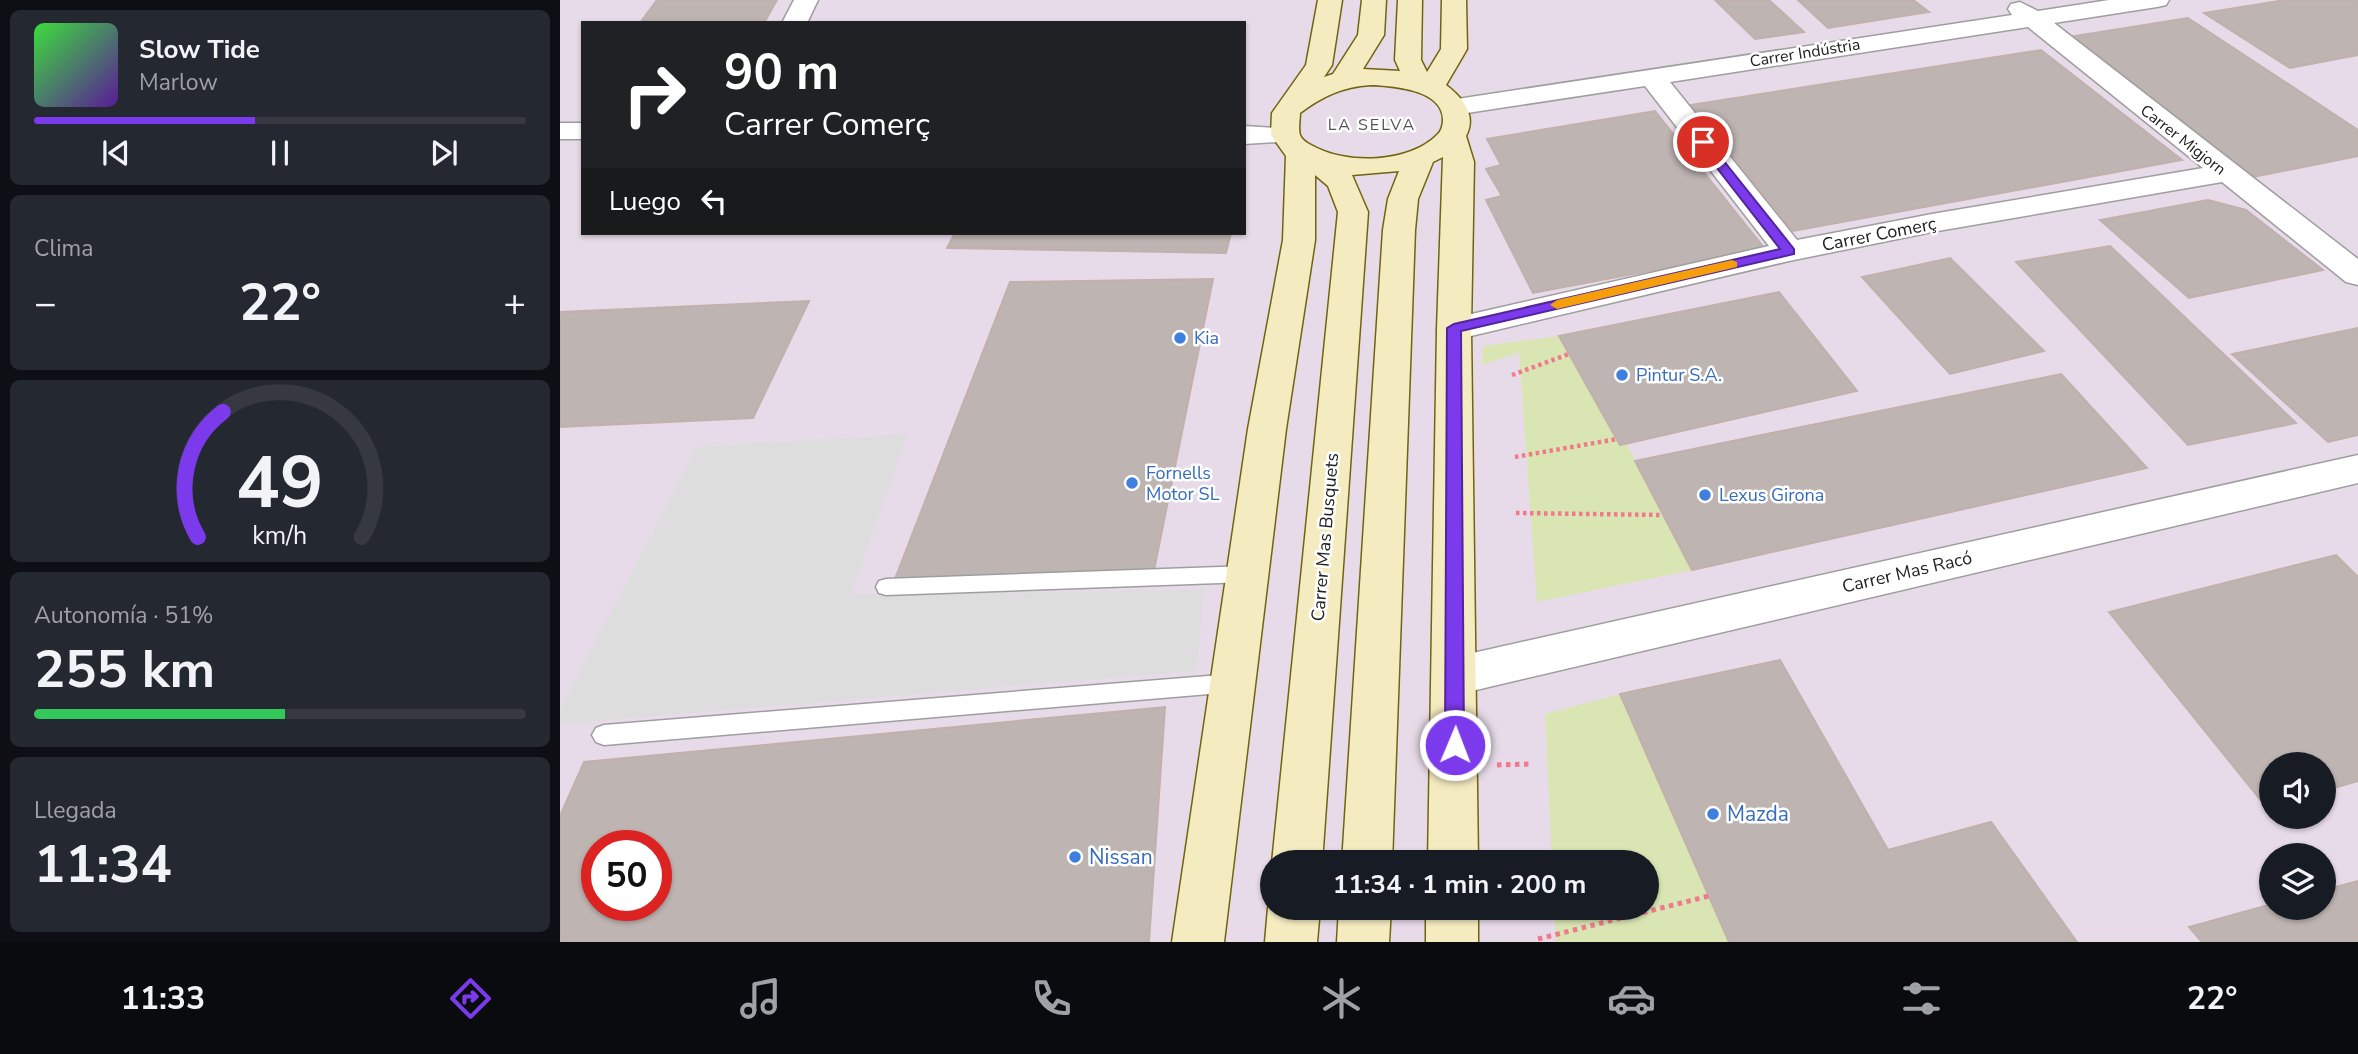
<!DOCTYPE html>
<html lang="es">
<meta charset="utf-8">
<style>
body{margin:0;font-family:"Nunito Sans",sans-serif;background:#242831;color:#f1f3f6;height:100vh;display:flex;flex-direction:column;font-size:26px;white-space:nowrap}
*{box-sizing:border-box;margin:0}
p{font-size:23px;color:#9ea1a6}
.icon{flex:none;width:38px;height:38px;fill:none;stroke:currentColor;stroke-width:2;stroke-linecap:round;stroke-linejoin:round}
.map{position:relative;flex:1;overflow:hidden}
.drawer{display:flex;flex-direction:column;gap:10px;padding:10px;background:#0d0f14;width:560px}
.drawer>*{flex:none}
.top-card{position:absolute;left:21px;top:21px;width:665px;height:214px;border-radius:0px;box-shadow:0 2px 5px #0004;background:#202124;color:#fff;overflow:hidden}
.fabs{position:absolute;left:1699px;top:752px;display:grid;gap:14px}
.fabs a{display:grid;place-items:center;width:77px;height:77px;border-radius:50%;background:#171b24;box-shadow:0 2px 5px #0004;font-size:35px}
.speed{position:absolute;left:21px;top:830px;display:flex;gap:14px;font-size:35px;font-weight:700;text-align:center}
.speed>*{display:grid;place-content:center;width:91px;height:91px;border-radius:50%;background:#171b24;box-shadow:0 2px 5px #0004;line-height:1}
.speed .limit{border:10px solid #d22;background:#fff;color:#111}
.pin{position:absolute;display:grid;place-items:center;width:60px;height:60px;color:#fff;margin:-30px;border:4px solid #fff;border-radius:50%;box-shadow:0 2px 7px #0007}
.me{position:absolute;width:77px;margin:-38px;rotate:1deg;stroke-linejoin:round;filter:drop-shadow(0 0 5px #0008)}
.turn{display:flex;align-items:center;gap:24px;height:147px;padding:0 28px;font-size:32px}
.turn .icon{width:91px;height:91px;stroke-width:2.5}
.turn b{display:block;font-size:49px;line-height:60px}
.then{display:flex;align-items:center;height:66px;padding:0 28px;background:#0003;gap:14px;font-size:26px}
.big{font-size:52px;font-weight:700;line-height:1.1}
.drawer .tile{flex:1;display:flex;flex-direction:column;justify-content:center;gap:10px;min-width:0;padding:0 24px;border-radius:10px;background:#242831}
.drawer .dial{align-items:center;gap:0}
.dial svg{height:182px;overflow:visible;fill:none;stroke:#363941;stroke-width:7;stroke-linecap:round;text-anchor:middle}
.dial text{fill:#f1f3f6;stroke:none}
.song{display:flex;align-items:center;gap:21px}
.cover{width:84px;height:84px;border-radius:10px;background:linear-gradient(135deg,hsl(120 70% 55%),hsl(270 70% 35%))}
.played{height:7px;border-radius:4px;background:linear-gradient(90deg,#7c3aed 45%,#363941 45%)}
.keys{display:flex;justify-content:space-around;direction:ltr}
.heat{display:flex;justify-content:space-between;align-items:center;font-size:38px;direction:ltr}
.charge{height:10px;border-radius:5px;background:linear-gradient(90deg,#34c759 51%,#363941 0)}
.trip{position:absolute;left:700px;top:850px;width:399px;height:70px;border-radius:35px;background:#171b24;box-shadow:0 2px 5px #0004;font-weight:700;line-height:70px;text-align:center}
.tab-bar{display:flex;height:112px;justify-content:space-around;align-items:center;background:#090b0e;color:#9ea1a6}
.tab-bar .icon{width:49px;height:49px}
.tab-bar .on{color:#7c3aed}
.tab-bar b{font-size:32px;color:#f1f3f6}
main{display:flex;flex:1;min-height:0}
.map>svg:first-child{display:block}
.industrial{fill:#e8dbe9;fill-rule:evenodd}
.grass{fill:#d9e6b3}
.parking{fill:#ddd}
.building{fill:#beb4b1;stroke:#c1b0ac;stroke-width:2;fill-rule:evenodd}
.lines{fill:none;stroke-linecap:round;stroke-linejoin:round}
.service-casing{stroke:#9e9e9e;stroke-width:3}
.minor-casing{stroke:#9e9e9e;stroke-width:3}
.secondary-casing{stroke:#72640e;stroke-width:3}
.path-far1{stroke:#f07a8b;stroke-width:4.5;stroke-dasharray:3.5 3.5;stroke-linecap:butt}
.path{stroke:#f07a8b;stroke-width:5;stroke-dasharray:4.5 4.5;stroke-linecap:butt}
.service{fill:#fff;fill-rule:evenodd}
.minor{fill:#fff;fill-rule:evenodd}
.secondary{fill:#f5ebc1;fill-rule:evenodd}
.route{fill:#7c3aed;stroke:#51269a;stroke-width:2}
.slow{fill:#f59e0b}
.shop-dot{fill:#3f7fe0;stroke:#fff;stroke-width:2.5}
.labels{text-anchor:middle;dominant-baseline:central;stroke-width:5;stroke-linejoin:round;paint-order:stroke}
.far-street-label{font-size:16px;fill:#212121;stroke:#fff}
.far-neighbourhood-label{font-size:16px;letter-spacing:2px;fill:#545454;stroke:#fff}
.street-label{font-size:18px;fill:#212121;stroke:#fff}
.shop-label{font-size:18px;fill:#366cbe;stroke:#fff;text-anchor:start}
.near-shop-label{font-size:21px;fill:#366cbe;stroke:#fff;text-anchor:start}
</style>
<main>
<section class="drawer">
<div class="tile">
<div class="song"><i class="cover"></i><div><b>Slow Tide</b><p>Marlow</p></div></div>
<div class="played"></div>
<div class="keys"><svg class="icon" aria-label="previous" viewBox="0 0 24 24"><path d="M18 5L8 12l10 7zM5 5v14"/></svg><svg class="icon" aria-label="pause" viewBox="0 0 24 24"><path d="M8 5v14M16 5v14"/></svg><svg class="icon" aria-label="next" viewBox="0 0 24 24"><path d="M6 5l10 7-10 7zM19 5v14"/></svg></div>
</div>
<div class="tile"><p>Clima</p>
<div class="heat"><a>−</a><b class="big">22°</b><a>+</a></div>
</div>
<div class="tile dial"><svg viewBox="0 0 100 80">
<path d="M14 69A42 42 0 1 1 86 69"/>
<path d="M14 69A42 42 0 0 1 25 14" stroke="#7c3aed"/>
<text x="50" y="56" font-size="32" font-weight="700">49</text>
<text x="50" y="72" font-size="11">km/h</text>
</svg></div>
<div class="tile"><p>Autonomía · 51%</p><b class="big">255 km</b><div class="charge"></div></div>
<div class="tile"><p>Llegada</p><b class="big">11:34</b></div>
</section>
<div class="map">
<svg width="1798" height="942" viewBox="0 0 1798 942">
<rect width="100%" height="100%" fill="#f0ece8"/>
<path class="industrial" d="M0 0H1798V942H0ZM23 23H684V233H23ZM1712 765H1764V817H1712ZM37 845H96V905H37ZM1712 856H1764V908H1712ZM712 863H1087V908H712Z"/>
<g class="grass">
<polygon points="999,336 1057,439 1060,444 1066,443 1132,570 977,602 959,353 922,365 923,346"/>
<polygon points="1060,694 1169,942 996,942 994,908 1087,908 1087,863 992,863 985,714"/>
</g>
<polygon class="parking" points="348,434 291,593 337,595 645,589 636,671 0,724 0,710 137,447"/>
<g class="building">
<polygon points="97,0 217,0 204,23 80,23"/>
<polygon points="1155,0 1209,0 1244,32 1195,39"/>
<polygon points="1238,0 1353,0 1369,12 1268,28"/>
<polygon points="1725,0 1798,0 1798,55 1730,68 1644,13"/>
<polygon points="1628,18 1798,130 1798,156 1688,178 1502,38"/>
<polygon points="1481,50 1622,160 1233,231 1131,105"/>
<polygon points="1095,111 1205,249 973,293 926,200 942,196 926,169 941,165 927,139"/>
<polygon points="1648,200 1686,210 1763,270 1629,298 1540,220"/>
<polygon points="395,233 671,233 666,253 387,248"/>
<polygon points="1550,246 1736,423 1628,445 1456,262"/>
<polygon points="1390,258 1484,351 1390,374 1302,277"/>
<polygon points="653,279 593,575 335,579 450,282"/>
<polygon points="1219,292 1297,391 1060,445 999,336"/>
<polygon points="249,301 193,418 0,427 0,312"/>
<polygon points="1798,328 1798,435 1768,442 1672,354"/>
<polygon points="1501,374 1587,468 1132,570 1075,461"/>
<polygon points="1776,555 1798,577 1798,781 1764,791 1764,765 1712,765 1712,807 1707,808 1549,612"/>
<polygon points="1220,660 1328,850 1431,822 1517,942 1169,942 1060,694"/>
<path d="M605 707 589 942H0V816L24 762ZM37 845H96V905H37Z"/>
<polygon points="1798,881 1798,942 1642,942 1629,927 1712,904 1712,908 1764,908 1764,890"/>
</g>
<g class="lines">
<defs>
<g id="service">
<polygon points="688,566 695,568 698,574 695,580 688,582 326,595 319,593 316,587 319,581 326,579"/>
<polygon points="673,674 681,676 684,683 681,690 673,692 44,745 36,742 32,735 36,728 44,725"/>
</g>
<g id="minor">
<polygon points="234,0 258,0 247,23 222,23"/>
<path d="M1549 0H1609L1606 5 1597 7 1494 23 1798 259V285L1786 282 1662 182 1372 232 1229 261 894 340 882 337 877 329 882 321 894 318 1209 246 1085 86 894 115 884 113 880 107 884 101 1452 15 1448 9 1451 4 1460 2 1478 11ZM1468 27 1643 168 1372 214 1237 240 1110 82Z"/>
<rect x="0" y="123" width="23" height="16"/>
<polygon points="684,126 735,129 739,135 735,141 684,144"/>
<polygon points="1798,455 1798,483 895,695 879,689 873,676 879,663 895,657"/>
</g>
<g id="secondary">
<path d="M758 0H782L772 65 764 77 773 74 798 35 802 0H826L824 35 803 69 840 71 835 60 838 0H862L861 60 867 72 881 49 882 0H906L907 49 886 85C903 98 917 115 906 136L914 162 911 329 918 863H868L877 329 883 157 873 162 858 199 855 230 832 863H782L823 230 828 199 839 171 792 175 808 212 762 863H712L778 212 768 186 755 175V240L726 429 664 942H612L688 429 723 240 726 156 711 135 712 113 746 65ZM811 85C832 86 882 89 883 119 883 124 882 130 878 134 849 164 785 165 751 145 747 143 742 140 740 135 738 129 740 119 740 113 763 96 782 87 811 85Z"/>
<polygon points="712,899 712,908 760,908 757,942 705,942 708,908"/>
<polygon points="779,908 831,908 829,942 777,942"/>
<rect x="866" y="908" width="52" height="34"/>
</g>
</defs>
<use href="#service" class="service-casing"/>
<use href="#minor" class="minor-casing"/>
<use href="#secondary" class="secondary-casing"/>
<g class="path-far1">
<polyline points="952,375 1009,354"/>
<polyline points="955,457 1057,439"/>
<polyline points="956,513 1103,515"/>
</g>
<g class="path">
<polyline points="937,765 971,764"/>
<polyline points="978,939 1149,896"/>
</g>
<use href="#service" class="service"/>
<use href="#minor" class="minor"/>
<use href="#secondary" class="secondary"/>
</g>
<polygon class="route" points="1139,140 1147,140 1234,249 1234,254 901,331 904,745 901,751 895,753 888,751 885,745 887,328 894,324 1220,249 1139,145"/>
<polygon class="slow" points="1172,260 1177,262 1177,267 997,309 990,305 997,300"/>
<g class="shop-dot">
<circle cx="620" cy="338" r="7"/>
<circle cx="1062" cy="375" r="7"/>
<circle cx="572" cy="483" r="7"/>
<circle cx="1145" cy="495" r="7"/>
<circle cx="1153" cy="814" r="7"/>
<circle cx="515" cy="857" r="7"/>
</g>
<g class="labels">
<g class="far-street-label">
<text transform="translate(1245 53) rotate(-9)">Carrer Indústria</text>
<text transform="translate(1623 140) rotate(38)">Carrer Migjorn</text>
</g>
<g class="far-neighbourhood-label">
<text x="812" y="125">LA SELVA</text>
</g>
<g class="street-label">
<text transform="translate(1319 234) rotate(-11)">Carrer Comerç</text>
<text transform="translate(765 537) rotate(-85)">Carrer Mas Busquets</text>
<text transform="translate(1347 572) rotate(-13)">Carrer Mas Racó</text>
</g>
<g class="shop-label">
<text x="634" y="338">Kia</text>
<text x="1076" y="375">Pintur S.A.</text>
<text x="586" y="473">Fornells<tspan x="586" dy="21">Motor SL</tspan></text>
<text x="1159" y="495">Lexus Girona</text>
</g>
<g class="near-shop-label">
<text x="1167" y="814">Mazda</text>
<text x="529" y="857">Nissan</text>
</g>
</g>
</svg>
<div class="fabs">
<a><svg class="icon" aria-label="sound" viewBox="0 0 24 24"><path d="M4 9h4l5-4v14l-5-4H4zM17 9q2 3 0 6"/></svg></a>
<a><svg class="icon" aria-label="layers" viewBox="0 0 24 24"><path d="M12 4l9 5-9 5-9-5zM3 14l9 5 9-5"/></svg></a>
</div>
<div class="speed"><div class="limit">50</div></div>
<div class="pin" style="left:1143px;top:142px;background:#d93025"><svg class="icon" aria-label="arrive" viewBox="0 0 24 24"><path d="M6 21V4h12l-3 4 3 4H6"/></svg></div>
<svg class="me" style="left:895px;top:745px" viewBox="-20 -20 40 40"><circle r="17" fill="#7c3aed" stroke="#fff" stroke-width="3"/><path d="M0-11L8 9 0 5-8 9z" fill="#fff"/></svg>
<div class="trip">11:34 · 1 min · 200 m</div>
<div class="top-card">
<div class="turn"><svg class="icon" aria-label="right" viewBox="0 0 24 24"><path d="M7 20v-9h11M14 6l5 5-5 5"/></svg><div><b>90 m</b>Carrer Comerç</div></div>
<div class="then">Luego<svg class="icon" aria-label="left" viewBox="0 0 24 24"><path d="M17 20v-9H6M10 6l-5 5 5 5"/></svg></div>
</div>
</div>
</main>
<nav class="tab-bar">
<b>11:33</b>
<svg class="icon on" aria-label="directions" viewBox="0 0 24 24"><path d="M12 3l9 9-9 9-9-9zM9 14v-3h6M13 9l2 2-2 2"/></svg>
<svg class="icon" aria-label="music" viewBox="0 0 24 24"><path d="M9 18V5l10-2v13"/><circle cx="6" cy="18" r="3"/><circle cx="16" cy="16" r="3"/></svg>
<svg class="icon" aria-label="phone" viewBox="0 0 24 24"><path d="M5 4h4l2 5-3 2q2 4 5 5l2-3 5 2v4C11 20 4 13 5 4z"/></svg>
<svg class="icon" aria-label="climate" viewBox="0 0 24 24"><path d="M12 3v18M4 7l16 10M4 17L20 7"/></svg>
<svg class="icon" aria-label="car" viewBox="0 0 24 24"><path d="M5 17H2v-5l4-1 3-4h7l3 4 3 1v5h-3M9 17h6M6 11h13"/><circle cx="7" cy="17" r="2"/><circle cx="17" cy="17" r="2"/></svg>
<svg class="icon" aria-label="filters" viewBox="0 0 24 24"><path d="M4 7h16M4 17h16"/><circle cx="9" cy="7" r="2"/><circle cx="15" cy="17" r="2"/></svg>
<b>22°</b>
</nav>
